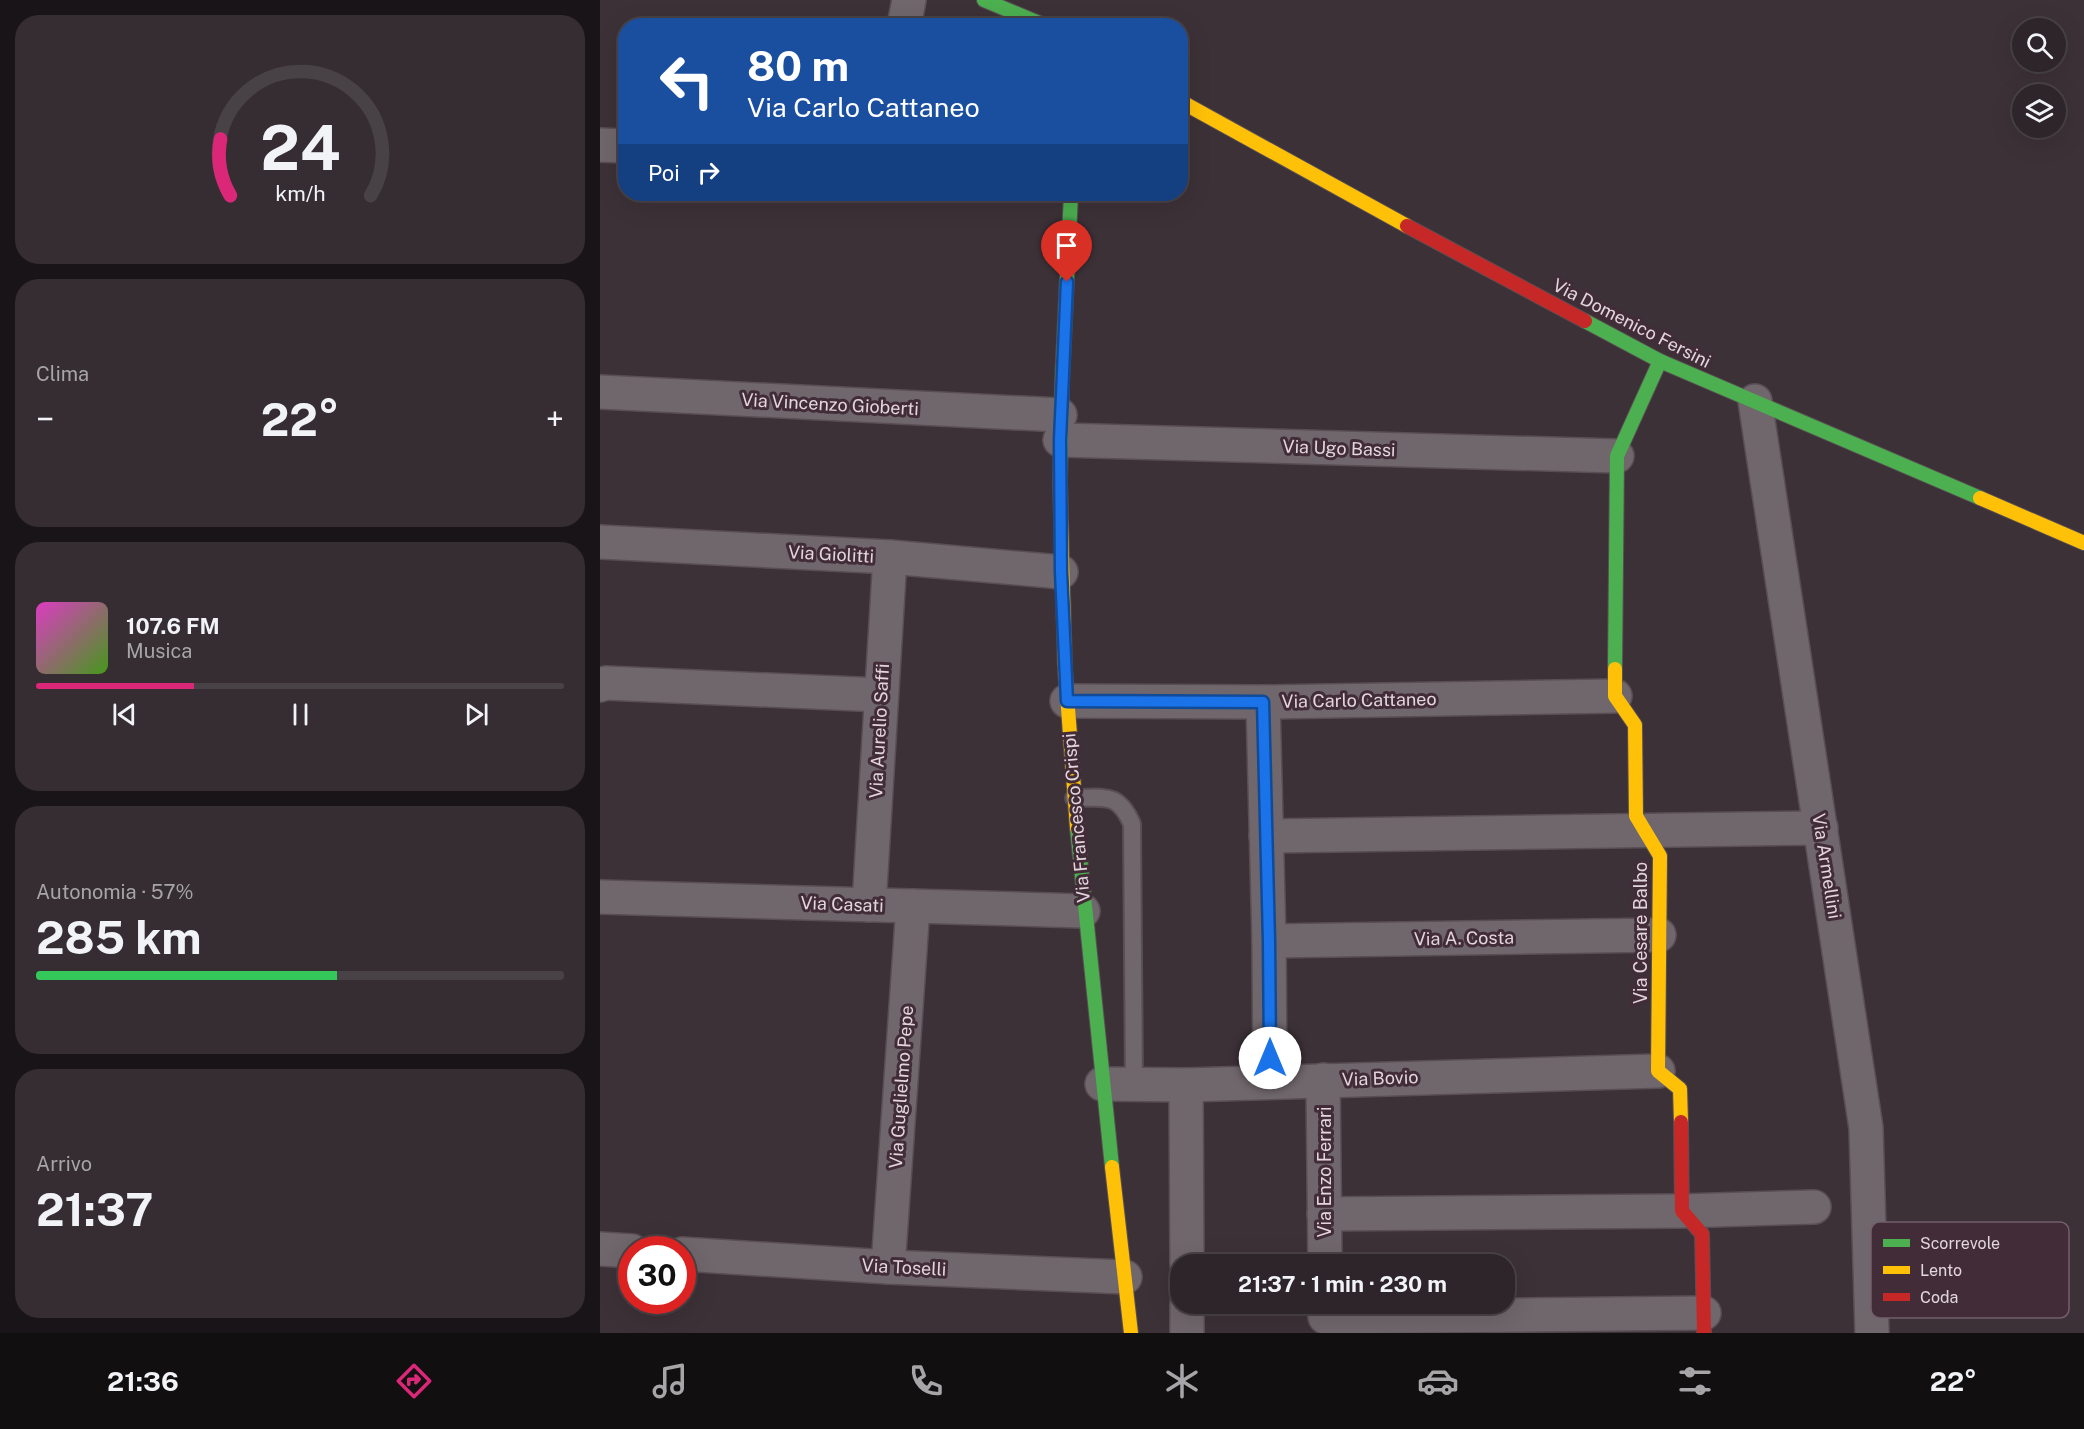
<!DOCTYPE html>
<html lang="it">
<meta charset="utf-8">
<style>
body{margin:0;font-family:"Public Sans",sans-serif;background:#352d31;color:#f1f3f6;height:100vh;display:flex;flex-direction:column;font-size:22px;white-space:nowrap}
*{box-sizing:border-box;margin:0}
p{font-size:20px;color:#a7a5a8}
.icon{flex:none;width:33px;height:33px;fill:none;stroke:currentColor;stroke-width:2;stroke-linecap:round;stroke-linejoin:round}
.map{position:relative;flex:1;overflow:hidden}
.sheet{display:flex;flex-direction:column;gap:15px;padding:15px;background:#191417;width:600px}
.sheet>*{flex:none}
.top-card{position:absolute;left:18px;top:18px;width:570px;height:183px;border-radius:24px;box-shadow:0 6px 24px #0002,0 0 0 2px #484246;background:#1a4fa0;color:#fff;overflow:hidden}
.controls{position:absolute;left:1412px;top:18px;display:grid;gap:12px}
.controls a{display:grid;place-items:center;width:54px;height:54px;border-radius:50%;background:#2d2529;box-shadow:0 6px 24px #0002,0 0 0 2px #484246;font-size:30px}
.speed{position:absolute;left:18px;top:1236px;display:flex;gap:12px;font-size:30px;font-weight:700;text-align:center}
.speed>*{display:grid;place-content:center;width:78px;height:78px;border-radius:50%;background:#2d2529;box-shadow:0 6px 24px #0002,0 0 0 2px #484246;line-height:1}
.speed .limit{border:9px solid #d22;background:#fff;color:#111}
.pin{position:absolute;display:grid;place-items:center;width:51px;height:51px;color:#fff;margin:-62px -26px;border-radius:50% 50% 50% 0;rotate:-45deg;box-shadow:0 0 6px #0007}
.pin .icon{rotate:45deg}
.me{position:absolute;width:66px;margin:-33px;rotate:0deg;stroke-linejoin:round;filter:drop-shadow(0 0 4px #0008)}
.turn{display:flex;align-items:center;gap:21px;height:126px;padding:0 30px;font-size:27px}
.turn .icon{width:78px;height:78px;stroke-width:2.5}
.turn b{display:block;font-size:42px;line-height:51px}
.then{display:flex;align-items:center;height:57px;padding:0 30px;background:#0003;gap:12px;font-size:22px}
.big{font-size:45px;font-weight:700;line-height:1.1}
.sheet .widget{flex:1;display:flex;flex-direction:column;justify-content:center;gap:9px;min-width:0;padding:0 21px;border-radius:24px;background:#352d31}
.sheet .dial{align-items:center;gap:0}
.dial svg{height:156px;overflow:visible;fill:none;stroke:#484246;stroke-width:7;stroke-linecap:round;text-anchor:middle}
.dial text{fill:#f1f3f6;stroke:none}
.song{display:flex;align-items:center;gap:18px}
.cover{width:72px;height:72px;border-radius:9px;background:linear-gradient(135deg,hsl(310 70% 55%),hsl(100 70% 35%))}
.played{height:6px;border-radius:3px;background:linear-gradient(90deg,#db2777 30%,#484246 30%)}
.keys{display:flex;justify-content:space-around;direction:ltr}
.heat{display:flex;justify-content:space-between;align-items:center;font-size:33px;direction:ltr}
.charge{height:9px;border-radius:4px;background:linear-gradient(90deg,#34c759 57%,#484246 0)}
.trip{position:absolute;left:570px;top:1254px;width:345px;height:60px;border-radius:24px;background:#2d2529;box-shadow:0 6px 24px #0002,0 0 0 2px #484246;font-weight:700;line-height:60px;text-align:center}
.tabs{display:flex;height:96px;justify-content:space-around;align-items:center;background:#120f10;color:#a7a5a8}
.tabs .icon{width:42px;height:42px}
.tabs .active{color:#db2777}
.tabs b{font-size:27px;color:#f1f3f6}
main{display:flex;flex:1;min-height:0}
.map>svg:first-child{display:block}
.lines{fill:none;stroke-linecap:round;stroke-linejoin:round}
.lane-casing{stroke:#594e54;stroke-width:20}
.street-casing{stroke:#594e54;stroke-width:36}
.fast-casing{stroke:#594e54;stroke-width:16}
.slow-casing{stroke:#594e54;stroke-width:16}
.jam-casing{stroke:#594e54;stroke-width:16}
.lane{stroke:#70676c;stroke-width:16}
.street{stroke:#70676c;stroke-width:33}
.fast{stroke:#4caf50;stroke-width:14}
.slow{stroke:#ffc107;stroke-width:14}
.jam{stroke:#c62828;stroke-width:14}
.route-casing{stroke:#114b97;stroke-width:15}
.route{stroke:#1a73e8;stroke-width:10}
.labels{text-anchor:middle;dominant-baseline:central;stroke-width:6;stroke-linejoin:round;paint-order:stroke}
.street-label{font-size:18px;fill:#e3d5dc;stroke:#412c37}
.key{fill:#412c37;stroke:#725f69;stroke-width:1.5}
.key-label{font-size:16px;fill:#e3d5dc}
</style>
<main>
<section class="sheet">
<div class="widget dial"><svg viewBox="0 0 100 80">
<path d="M14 69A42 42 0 1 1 86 69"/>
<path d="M14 69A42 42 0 0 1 9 40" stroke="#db2777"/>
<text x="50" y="56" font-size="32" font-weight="700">24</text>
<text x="50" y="72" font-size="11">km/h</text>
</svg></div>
<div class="widget"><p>Clima</p>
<div class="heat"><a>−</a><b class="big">22°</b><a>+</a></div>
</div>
<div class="widget">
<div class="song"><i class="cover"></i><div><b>107.6 FM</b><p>Musica</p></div></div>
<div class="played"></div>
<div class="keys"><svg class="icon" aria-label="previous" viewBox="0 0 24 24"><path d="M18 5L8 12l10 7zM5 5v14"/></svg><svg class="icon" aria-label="pause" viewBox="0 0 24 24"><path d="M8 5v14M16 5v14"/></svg><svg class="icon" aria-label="next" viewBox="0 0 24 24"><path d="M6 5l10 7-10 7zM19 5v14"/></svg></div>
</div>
<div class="widget"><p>Autonomia · 57%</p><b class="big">285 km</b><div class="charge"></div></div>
<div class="widget"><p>Arrivo</p><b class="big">21:37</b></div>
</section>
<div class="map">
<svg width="1484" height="1333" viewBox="0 0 1484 1333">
<rect width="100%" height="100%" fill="#3c3137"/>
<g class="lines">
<defs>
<path id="lane" d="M474 798C505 798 518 792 532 824L534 1084"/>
<g id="street">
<polyline points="304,26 309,0"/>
<polyline points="0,145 26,146"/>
<polyline points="0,392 460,415"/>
<polyline points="1155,401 1266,1128 1272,1333"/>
<polyline points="460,440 1017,456"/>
<polyline points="0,542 290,557 461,572"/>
<polyline points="0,685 6,683 281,695"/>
<polyline points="467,701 663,702 1015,696"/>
<polyline points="663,702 669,941 670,1082"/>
<polyline points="666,836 1221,828"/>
<polyline points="0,897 483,911"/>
<polyline points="269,905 290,557"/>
<polyline points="669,941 1059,935"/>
<polyline points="723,1080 725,1264"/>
<polyline points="502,1084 586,1085 1058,1071"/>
<polyline points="586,1085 587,1264"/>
<polyline points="724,1214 1082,1211 1214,1207"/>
<polyline points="0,1249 32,1251"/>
<polyline points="82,1254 288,1267 525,1277"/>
<polyline points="288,1267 313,906"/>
<polyline points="587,1304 587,1333"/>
<polyline points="725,1317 1104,1313"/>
</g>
<g id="fast">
<polyline points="384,0 446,26"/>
<polyline points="985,321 1060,361 1380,498"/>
<polyline points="460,482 462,383 471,194"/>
<polyline points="1015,669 1017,456 1060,361"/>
<polyline points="477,828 512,1167"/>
</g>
<g id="slow">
<polyline points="580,101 807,226"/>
<polyline points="460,482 465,668 477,828"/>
<polyline points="1380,498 1484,543"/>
<polyline points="1015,669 1015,696 1035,725 1036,816 1060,856 1058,1071 1080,1089 1081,1122"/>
<polyline points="512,1167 531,1333"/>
</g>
<g id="jam">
<polyline points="807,226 985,321"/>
<polyline points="1081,1122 1082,1211 1102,1234 1104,1333"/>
</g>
</defs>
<use href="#lane" class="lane-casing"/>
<use href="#street" class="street-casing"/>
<use href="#fast" class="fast-casing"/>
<use href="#slow" class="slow-casing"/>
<use href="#jam" class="jam-casing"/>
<use href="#lane" class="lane"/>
<use href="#street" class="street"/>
<use href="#fast" class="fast"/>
<use href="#slow" class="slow"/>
<use href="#jam" class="jam"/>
</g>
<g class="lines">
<defs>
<polyline id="route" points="467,282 460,440 461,572 467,701 663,702 669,941 670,1058"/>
</defs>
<use href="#route" class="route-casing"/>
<use href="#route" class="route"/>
</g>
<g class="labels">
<g class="street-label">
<text transform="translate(1032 323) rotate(27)">Via Domenico Fersini</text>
<text transform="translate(230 404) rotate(3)">Via Vincenzo Gioberti</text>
<text transform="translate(739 448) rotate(2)">Via Ugo Bassi</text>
<text transform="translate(231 554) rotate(3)">Via Giolitti</text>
<text transform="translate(759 700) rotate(-1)">Via Carlo Cattaneo</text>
<text transform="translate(279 731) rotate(-87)">Via Aurelio Saffi</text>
<text transform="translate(476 818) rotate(-95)">Via Francesco Crispi</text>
<text transform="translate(1227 866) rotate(81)">Via Armellini</text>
<text transform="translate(242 904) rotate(2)">Via Casati</text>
<text transform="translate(1040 933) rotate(-90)">Via Cesare Balbo</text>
<text transform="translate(864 938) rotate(-1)">Via A. Costa</text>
<text transform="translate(780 1078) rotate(-2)">Via Bovio</text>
<text transform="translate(301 1087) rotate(-86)">Via Guglielmo Pepe</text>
<text transform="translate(724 1172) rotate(-90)">Via Enzo Ferrari</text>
<text transform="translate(304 1267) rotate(3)">Via Toselli</text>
</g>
</g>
<rect x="1271" y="1222" width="198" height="96" rx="9" class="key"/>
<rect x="1283" y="1239" width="27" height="8" fill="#4caf50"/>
<rect x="1283" y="1266" width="27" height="8" fill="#ffc107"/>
<rect x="1283" y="1293" width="27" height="8" fill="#c62828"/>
<g class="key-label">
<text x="1320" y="1249">Scorrevole</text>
<text x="1320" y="1276">Lento</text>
<text x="1320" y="1303">Coda</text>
</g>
</svg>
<div class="controls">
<a><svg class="icon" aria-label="search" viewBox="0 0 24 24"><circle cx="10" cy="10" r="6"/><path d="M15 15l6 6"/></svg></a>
<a><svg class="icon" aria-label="layers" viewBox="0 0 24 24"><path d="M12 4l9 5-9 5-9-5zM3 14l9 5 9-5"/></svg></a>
</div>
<div class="speed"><div class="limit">30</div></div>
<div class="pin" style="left:467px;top:282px;background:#d93025"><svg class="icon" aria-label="arrive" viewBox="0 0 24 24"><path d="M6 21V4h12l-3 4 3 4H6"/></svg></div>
<svg class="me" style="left:670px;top:1058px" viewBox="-20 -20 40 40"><circle r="19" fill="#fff"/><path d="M0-13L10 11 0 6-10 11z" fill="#1a73e8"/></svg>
<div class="trip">21:37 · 1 min · 230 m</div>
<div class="top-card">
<div class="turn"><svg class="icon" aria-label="left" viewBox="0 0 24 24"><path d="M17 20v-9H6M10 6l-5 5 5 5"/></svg><div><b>80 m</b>Via Carlo Cattaneo</div></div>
<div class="then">Poi<svg class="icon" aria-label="right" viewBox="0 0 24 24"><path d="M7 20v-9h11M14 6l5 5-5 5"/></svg></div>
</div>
</div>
</main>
<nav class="tabs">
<b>21:36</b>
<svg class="icon active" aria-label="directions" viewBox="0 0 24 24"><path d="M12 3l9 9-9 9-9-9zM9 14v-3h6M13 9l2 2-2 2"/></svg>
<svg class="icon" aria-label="music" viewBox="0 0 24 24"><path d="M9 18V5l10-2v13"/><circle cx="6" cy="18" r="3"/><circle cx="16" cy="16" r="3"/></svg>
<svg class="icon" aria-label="phone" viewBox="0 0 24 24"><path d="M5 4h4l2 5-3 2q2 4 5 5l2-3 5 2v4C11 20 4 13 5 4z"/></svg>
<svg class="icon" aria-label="climate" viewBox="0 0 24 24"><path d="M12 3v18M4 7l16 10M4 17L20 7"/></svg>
<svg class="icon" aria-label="car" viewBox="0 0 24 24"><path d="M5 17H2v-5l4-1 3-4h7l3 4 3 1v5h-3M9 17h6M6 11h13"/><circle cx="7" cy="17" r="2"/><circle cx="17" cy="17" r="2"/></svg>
<svg class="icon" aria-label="filters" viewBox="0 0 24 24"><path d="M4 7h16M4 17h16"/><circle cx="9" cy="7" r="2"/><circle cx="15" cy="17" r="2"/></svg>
<b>22°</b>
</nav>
